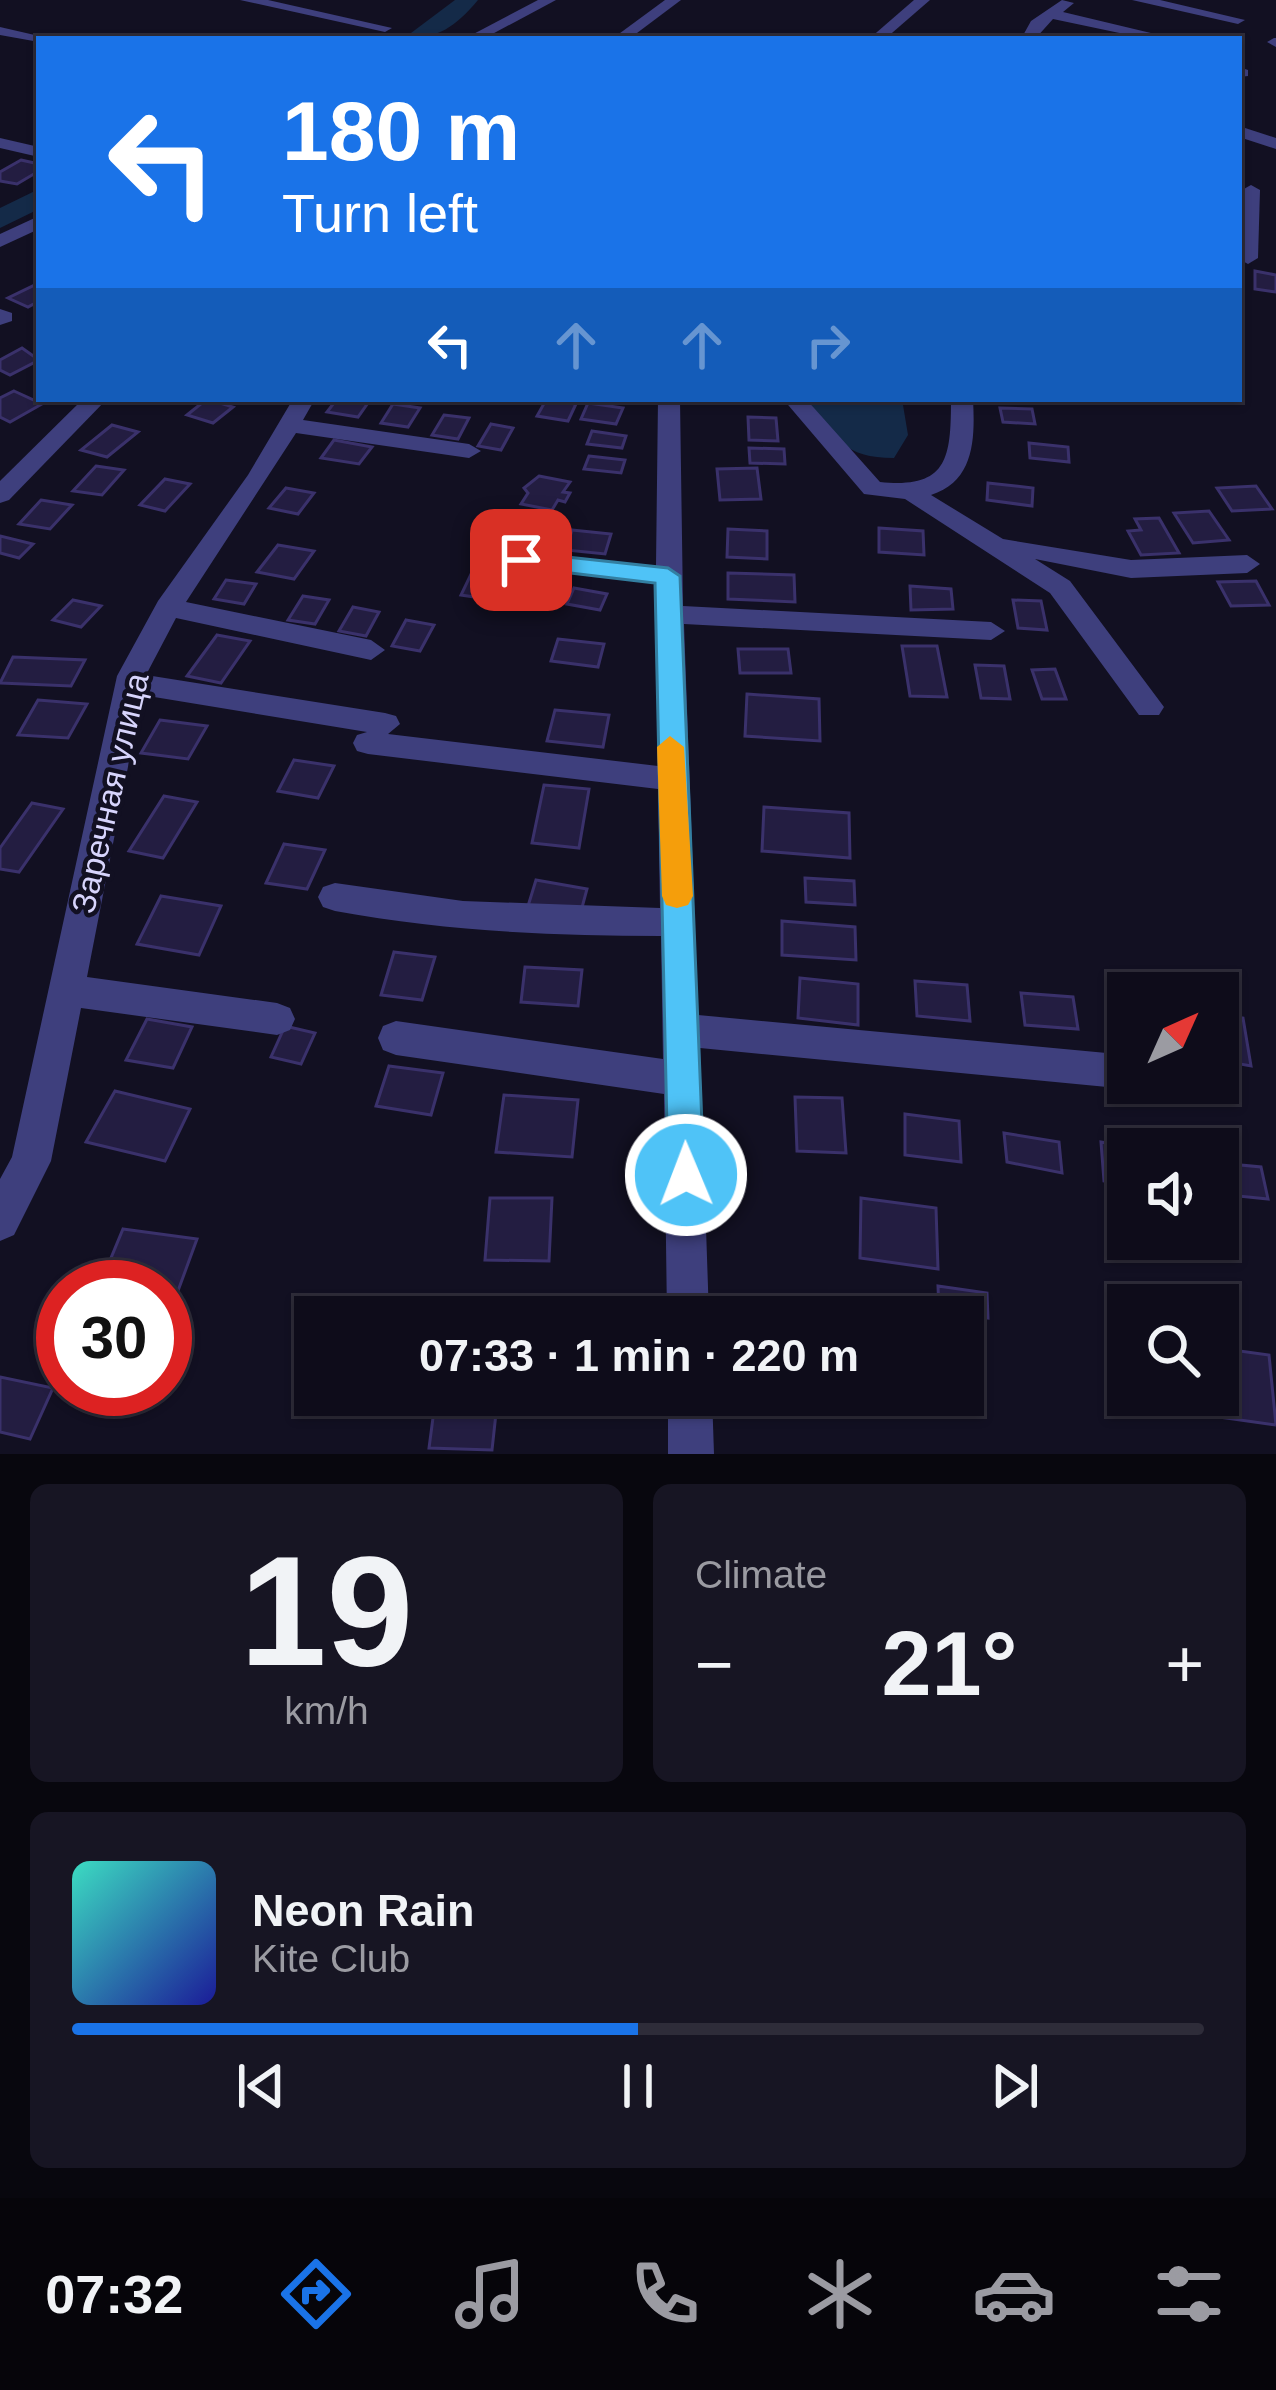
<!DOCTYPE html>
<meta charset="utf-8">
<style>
body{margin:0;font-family:Arial,sans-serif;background:#171523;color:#f1f3f6;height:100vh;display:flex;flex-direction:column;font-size:45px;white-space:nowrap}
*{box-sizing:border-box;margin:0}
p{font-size:39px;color:#9b9ba2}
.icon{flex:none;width:66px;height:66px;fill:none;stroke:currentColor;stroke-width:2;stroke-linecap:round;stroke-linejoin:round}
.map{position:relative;height:1454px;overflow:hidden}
.panel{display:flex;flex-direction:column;gap:30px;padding:30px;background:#08070e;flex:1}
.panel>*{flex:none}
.banner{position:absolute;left:36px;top:36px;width:1206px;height:366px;border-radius:0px;box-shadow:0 3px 9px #0004,0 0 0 3px #2e2c39;background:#1a73e8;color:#fff;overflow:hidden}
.needle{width:78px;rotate:45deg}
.tools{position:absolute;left:1107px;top:972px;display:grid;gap:24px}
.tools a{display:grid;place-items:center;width:132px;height:132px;border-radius:0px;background:#0e0c1a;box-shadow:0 3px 9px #0004,0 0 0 3px #2e2c39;font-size:60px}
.speed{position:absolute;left:36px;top:1260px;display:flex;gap:24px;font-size:60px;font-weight:700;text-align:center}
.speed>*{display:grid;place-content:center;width:156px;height:156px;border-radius:50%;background:#0e0c1a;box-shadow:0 3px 9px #0004,0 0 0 3px #2e2c39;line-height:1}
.speed .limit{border:18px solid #d22;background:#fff;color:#111}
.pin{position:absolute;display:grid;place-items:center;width:102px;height:102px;color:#fff;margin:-51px;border-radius:24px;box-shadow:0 6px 18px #0006}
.me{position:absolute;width:132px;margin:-66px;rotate:359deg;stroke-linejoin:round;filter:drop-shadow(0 0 9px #0008)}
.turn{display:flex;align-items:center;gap:42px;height:252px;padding:0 48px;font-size:54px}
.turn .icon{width:156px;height:156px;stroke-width:2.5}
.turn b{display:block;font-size:84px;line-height:102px}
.lanes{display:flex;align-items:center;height:114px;padding:0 48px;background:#0003;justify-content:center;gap:60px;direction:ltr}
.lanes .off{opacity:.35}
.big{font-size:90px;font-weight:800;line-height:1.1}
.panel .widget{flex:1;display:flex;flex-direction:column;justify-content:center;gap:18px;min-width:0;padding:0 42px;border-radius:18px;background:#171523}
.panel .dial{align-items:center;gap:0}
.dial b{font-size:156px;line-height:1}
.song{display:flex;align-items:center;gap:36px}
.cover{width:144px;height:144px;border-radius:18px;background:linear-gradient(135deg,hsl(170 70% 55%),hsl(240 70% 35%))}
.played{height:12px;border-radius:6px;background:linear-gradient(90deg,#1a73e8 50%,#2e2c39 50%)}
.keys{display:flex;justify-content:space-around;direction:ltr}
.heat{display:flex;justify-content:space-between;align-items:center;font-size:66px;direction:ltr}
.panel .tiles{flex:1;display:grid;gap:30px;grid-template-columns:1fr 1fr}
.widget:last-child{grid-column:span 2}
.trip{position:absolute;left:294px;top:1296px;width:690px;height:120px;border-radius:0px;background:#0e0c1a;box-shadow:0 3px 9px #0004,0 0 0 3px #2e2c39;font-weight:800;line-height:120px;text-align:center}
.menu{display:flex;height:192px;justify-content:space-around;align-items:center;background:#06050a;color:#9b9ba2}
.menu .icon{width:84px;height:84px}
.menu .selected{color:#1a73e8}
.menu b{font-size:54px;color:#f1f3f6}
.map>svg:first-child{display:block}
.water{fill:#142a48}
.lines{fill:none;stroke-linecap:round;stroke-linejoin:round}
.river{fill:#142a48;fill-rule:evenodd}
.building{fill:#231d41;stroke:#3a316b;stroke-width:3}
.minor{fill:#3e3f7d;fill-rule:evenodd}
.route{fill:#4fc3f7;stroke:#337fa1;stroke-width:3}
.slow{fill:#f59e0b}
.labels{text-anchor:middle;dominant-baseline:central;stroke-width:9;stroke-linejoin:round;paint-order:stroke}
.street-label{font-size:33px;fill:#d7d4fc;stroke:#121022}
</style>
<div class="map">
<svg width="1276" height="1454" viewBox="0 0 1276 1454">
<rect width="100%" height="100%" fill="#121022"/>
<path class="water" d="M807 399H902L908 435 894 458C844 458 834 438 807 399Z"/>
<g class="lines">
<g class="river">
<path d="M455 0H478C455 27 438 39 403 39Z"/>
<polygon points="39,189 39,209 0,228 0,208"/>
</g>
</g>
<g class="building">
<polygon points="21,160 39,164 39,171 17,184 0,181 0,172"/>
<polygon points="1255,271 1276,275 1276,292 1255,289"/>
<polygon points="39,283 39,301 28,307 8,298"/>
<polygon points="22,348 39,360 10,375 0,370 0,360"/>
<polygon points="14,391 42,404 10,422 0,417 0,398"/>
<polygon points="207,399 233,407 213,423 187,415"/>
<polygon points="337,399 365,399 370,400 358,417 327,412"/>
<polygon points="546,400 576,404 568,421 537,416"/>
<polygon points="588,403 623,408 616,424 581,419"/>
<polygon points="393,404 420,408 408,427 381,423"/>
<polygon points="1000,408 1032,409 1035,424 1003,422"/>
<polygon points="444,415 469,418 458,439 432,435"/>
<polygon points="748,417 776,418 778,441 749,440"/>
<polygon points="491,424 513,428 501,450 478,446"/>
<polygon points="112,425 138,432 107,457 81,450"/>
<polygon points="592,431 626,436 622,448 587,444"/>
<polygon points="334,440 372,447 359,464 321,458"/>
<polygon points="1029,443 1068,447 1069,462 1030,458"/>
<polygon points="749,448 784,449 785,464 750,463"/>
<polygon points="589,456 625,460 621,473 584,469"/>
<polygon points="96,466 124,470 102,495 73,491"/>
<polygon points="757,468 761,499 720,500 717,469"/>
<polygon points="539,476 570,482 563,492 570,493 565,502 558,500 552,510 521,504 528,493 524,488"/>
<polygon points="165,479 190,484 165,511 140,505"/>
<polygon points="988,483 1033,488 1032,506 987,500"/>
<polygon points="1256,486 1272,509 1232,511 1217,488"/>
<polygon points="286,488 314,493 298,514 269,508"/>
<polygon points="41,500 72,505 50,529 19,524"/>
<polygon points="1209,511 1229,540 1193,543 1174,513"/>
<polygon points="1159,518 1179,553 1141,555 1128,531 1141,530 1135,519"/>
<polygon points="879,528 923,531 924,555 879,552"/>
<polygon points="728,529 767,531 767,559 727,557"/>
<polygon points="572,530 611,534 605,554 566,550"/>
<polygon points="0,536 33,544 19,558 0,553"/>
<polygon points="278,545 314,551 294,579 257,572"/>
<polygon points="475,566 501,570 488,599 461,595"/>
<polygon points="728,573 794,575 795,602 728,599"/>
<polygon points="226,580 256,584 244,604 214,599"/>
<polygon points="1256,581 1269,605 1231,606 1218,582"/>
<polygon points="910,586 951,589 953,609 911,610"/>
<polygon points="574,588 607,594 600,610 567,604"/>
<polygon points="303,596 329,600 315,624 288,620"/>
<polygon points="73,600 101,606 81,627 53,620"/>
<polygon points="1013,600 1041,601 1047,630 1018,628"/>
<polygon points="353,607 379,612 366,636 339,631"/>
<polygon points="406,620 434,625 420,651 392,646"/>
<polygon points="217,635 250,641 221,683 187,676"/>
<polygon points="558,639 604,644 598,667 551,661"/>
<polygon points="902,646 937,646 947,697 910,696"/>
<polygon points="738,649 788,649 791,673 740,673"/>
<polygon points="13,657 85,660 71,686 0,683"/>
<polygon points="975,665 1004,666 1010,699 981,698"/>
<polygon points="1055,669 1066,699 1042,699 1032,670"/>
<polygon points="747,694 819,699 820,741 745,736"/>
<polygon points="38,700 87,704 68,738 18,735"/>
<polygon points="555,710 609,715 603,747 547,741"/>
<polygon points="160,720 207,726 188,759 141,753"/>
<polygon points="294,760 334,766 318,798 278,791"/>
<polygon points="544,785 589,789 579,848 532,843"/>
<polygon points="164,796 197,802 163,858 129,851"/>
<polygon points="32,803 63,809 19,872 0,869 0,848"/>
<polygon points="764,807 849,813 850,858 762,851"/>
<polygon points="284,844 325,850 307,889 266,883"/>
<polygon points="805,878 854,881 855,905 806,902"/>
<polygon points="536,880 587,889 580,915 528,906"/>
<polygon points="161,896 221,906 199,955 137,944"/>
<polygon points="782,921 855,927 856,960 782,955"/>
<polygon points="394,952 435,957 422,1000 381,995"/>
<polygon points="525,967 582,970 578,1006 521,1002"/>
<polygon points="800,978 858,984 858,1025 798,1018"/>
<polygon points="915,981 967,985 970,1021 917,1016"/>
<polygon points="1021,993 1073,997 1078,1029 1025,1025"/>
<polygon points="1218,1014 1243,1018 1251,1066 1218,1060"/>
<polygon points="147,1019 192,1027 173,1068 126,1060"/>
<polygon points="285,1026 315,1033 301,1064 271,1057"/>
<polygon points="389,1066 443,1073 431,1115 376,1106"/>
<polygon points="115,1091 190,1109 165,1161 86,1142"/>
<polygon points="504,1095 578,1100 572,1157 496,1152"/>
<polygon points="795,1097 842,1098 846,1153 797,1151"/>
<polygon points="905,1114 959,1121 961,1162 905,1155"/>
<polygon points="1172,1127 1234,1134 1241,1165 1261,1167 1268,1199 1218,1194 1218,1149 1176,1149"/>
<polygon points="1004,1133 1059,1142 1062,1173 1007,1162"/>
<polygon points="1101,1142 1145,1149 1128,1149 1128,1185 1104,1181"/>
<polygon points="490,1198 552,1198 549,1261 485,1260"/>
<polygon points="861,1198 936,1208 938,1269 860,1258"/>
<polygon points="123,1229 197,1239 175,1299 165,1298 165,1287 99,1287"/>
<polygon points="938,1286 987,1293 988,1318 939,1312"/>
<polygon points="1218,1348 1269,1355 1276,1425 1190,1413 1188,1395 1218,1395"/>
<polygon points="0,1377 53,1388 30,1439 0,1432"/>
<polygon points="436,1395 498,1395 492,1450 429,1448"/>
<polygon points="813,1395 921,1395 922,1408 814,1403"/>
</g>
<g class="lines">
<g class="minor">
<polygon points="240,0 268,0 392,28 385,32"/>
<polygon points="538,0 556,0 483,39 464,39"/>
<polygon points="665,0 681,0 629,39 612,39"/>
<polygon points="914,0 930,0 885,39 869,39"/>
<polygon points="1062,0 1074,3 1063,12 1176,39 1148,39 1053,19 1035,39 1021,39 1031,21"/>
<polygon points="1132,0 1160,0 1245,20 1238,24"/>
<polygon points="0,27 52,39 39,42 0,35"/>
<polygon points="1274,38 1276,38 1276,47 1267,42"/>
<polygon points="1239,67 1248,70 1248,76 1239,77"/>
<polygon points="1239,126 1276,138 1276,149 1239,137"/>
<polygon points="0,138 39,147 39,157 0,148"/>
<polygon points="1251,185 1260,190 1258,258 1248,264 1239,259 1242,190"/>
<polygon points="39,216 39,229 0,247 0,234"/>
<polygon points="0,309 12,313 12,321 0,325"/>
<polygon points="83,399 107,399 9,500 0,503 0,481"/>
<path d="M293 399H315L303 420 469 444 481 451 469 458 296 433 186 602 371 640 385 650 371 660 176 618 146 675 385 713 396 716 400 724 388 734 658 766 656 583 525 569 507 576 494 567 521 552 656 566 658 399H680L683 606 991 622 1005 631 991 640 684 624 698 1015 1128 1055V1083L1141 1084 1128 1089 700 1048 709 1317H667L664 1094 396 1055 383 1050 378 1038 383 1026 396 1021 663 1059 661 936C551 936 443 931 335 911L323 907 318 897 323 887 335 883 463 901 660 908 658 789 368 754 357 751 353 743 357 735 367 732 142 695 87 977 277 1003 290 1008 295 1019 290 1030 277 1035 81 1008 51 1161 14 1235 0 1241V1179L12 1157 117 676 158 601 248 475Z"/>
<path d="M783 399H806L880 482C948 489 951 458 951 399H973C975 438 975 481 931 495L1003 539 1131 560 1247 555 1260 564 1247 573 1131 578 1035 559 1070 581 1164 707 1159 715H1139L1050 593 905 499 864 494Z"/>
<polygon points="668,1395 712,1395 714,1454 668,1454"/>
</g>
</g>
<polygon class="route" points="521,552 668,568 680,576 704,1175 699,1187 686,1192 673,1187 668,1175 655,583 512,566 509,560"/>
<polygon class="slow" points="670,736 684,747 693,896 688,905 677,908 666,905 662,896 657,747"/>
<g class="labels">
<g class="street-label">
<text transform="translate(110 793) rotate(-77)">Заречная улица</text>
</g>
</g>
</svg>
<div class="tools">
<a><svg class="needle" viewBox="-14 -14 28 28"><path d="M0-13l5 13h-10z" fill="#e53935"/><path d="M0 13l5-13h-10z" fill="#9b9ba2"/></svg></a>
<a><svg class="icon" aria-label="sound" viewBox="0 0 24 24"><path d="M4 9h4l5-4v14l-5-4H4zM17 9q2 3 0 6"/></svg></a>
<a><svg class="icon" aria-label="search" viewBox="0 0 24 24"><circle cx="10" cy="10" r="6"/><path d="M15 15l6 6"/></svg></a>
</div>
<div class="speed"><div class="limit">30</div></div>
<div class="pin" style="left:521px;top:560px;background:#d93025"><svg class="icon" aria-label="arrive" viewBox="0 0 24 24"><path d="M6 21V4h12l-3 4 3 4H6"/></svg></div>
<svg class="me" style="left:686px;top:1175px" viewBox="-20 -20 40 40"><circle r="17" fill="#4fc3f7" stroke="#fff" stroke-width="3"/><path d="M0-11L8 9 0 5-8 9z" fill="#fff"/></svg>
<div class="trip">07:33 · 1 min · 220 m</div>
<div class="banner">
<div class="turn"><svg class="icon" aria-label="left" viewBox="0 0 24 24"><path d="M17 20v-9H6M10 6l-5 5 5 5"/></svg><div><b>180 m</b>Turn left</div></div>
<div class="lanes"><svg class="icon" aria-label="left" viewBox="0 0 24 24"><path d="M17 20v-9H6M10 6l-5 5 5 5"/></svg><svg class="icon off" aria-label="ahead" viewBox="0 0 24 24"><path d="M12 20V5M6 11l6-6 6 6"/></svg><svg class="icon off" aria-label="ahead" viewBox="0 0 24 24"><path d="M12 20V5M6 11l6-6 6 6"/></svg><svg class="icon off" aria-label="right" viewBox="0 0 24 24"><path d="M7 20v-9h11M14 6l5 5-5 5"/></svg></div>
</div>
</div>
<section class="panel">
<div class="tiles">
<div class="widget dial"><b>19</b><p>km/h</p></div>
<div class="widget"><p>Climate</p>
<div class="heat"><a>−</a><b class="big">21°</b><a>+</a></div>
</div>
<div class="widget">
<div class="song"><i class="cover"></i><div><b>Neon Rain</b><p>Kite Club</p></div></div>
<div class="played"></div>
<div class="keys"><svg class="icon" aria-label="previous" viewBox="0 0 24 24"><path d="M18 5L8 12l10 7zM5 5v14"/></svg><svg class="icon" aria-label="pause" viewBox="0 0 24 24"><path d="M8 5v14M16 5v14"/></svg><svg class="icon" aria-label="next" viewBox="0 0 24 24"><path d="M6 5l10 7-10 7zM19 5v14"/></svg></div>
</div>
</div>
</section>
<nav class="menu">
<b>07:32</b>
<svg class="icon selected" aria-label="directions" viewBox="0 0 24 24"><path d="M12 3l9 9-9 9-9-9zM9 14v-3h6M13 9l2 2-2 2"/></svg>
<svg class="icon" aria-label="music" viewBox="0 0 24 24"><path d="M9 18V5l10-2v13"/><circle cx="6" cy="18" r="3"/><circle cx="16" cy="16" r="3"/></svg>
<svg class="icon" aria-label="phone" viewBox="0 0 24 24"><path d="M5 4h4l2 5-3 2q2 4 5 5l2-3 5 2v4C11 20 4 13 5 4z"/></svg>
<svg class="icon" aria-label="climate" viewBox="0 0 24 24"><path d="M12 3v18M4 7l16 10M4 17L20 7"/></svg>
<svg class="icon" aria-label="car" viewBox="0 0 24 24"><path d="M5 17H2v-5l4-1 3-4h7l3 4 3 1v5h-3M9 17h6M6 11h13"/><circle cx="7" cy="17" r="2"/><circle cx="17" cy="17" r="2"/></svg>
<svg class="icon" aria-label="filters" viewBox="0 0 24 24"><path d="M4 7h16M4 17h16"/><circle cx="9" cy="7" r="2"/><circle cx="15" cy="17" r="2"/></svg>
</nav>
